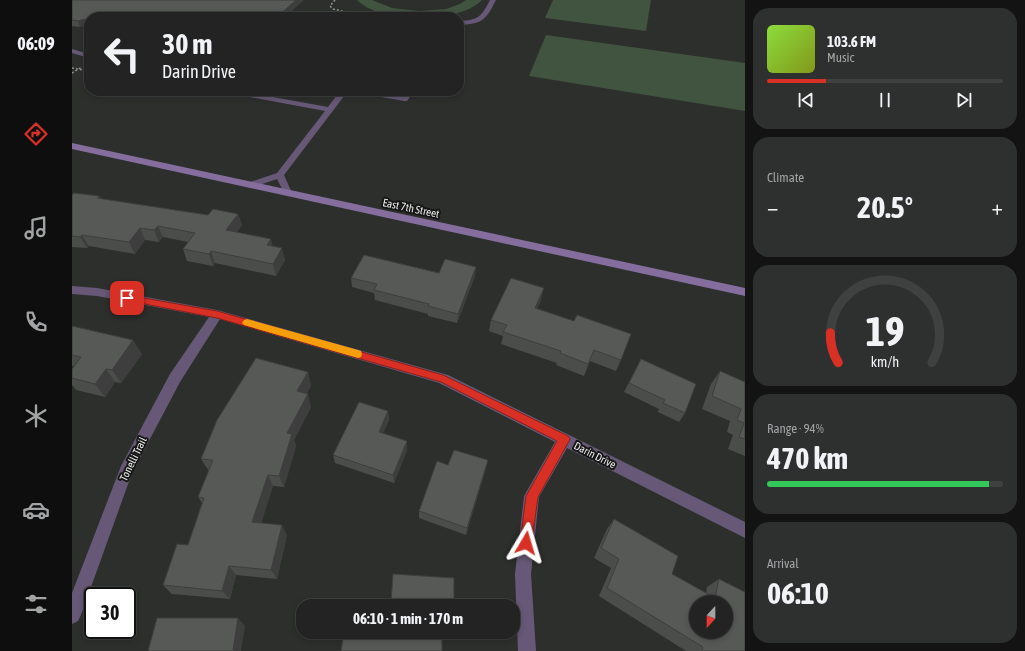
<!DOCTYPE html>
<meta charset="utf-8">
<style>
body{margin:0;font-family:"Asap Condensed",sans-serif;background:#2e2f2f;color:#f1f3f6;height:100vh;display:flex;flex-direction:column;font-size:15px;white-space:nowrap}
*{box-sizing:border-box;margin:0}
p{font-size:13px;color:#a2a4a5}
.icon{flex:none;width:22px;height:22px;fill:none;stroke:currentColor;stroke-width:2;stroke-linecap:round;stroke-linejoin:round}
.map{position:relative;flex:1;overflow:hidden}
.side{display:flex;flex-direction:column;gap:8px;padding:8px;background:#131313;width:280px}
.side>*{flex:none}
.hud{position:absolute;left:12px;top:12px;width:380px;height:84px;border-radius:16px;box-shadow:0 2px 6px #0003,0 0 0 1px #3f4040;background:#222322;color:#f1f3f6;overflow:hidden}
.needle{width:26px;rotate:201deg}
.buttons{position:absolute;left:617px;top:595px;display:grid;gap:8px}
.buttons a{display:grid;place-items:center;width:44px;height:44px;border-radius:50%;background:#222322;box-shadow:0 2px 6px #0003,0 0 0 1px #3f4040;font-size:20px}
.speed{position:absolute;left:12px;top:587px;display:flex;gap:8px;font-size:20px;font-weight:700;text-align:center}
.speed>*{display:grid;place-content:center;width:52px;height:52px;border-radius:50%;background:#222322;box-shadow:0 2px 6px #0003,0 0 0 1px #3f4040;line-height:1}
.speed .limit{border:2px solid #111;border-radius:6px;background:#fff;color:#111}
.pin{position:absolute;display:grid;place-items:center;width:34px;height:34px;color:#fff;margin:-17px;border-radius:8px;box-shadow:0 2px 6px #0006}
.me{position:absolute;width:44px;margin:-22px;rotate:7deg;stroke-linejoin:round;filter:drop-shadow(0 0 3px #0008)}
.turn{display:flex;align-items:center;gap:14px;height:84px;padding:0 12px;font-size:18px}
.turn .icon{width:52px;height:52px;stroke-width:2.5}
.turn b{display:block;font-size:28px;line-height:34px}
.big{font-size:30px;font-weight:700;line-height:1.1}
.side .widget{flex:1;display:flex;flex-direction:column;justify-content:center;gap:6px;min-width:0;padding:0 14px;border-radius:16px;background:#2e2f2f}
.side .dial{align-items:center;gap:0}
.dial svg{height:104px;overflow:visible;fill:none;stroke:#3f4040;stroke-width:7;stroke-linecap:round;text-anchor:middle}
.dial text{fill:#f1f3f6;stroke:none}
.song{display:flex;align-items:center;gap:12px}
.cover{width:48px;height:48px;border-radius:6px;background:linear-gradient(135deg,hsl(90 70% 55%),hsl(70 70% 35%))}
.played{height:4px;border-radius:2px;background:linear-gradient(90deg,#d93025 25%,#3f4040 25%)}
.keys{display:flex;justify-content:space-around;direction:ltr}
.heat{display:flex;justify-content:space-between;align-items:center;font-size:22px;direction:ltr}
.charge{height:6px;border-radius:3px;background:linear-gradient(90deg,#34c759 94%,#3f4040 0)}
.trip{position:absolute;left:224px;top:599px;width:224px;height:40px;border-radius:16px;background:#222322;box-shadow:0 2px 6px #0003,0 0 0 1px #3f4040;font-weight:700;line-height:40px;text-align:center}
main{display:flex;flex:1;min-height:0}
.menu{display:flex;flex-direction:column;width:72px;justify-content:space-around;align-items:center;background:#0e0e0e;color:#a2a4a5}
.menu .icon{width:28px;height:28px}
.menu .active{color:#d93025}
.menu b{font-size:18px;color:#f1f3f6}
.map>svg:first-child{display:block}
.green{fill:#40543f}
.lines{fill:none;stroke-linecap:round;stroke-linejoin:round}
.path{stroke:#8f908f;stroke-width:1.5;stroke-dasharray:2 2;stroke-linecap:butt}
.lane{fill:#665876;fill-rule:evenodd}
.street{fill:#665876;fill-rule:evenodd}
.secondary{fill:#856e9e;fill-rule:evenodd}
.wall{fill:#4b4d4b}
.shaded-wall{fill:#3d3e3d}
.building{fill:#575957;stroke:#3d3e3d;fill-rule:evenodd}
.route{fill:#d93025;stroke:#8d1f18}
.slow{fill:#f59e0b}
.labels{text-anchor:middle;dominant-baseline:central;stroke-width:4;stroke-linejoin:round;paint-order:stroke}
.street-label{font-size:11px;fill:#e9eae9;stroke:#161716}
</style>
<main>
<nav class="menu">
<b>06:09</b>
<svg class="icon active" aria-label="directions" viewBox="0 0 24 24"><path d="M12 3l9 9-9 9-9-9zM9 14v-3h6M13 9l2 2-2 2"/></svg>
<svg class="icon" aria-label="music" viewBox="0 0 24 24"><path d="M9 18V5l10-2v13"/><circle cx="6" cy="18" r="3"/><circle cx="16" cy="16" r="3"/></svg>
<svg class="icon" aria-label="phone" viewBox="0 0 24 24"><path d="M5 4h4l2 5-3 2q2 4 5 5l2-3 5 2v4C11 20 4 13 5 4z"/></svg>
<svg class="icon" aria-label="climate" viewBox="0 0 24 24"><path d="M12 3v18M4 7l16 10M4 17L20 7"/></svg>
<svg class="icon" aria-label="car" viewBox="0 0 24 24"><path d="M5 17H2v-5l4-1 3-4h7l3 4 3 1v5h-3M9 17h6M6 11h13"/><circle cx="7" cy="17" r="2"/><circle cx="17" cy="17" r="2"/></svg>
<svg class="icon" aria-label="filters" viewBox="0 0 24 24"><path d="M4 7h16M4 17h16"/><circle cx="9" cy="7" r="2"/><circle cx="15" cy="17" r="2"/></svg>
</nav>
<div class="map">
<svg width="673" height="651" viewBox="0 0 673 651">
<rect width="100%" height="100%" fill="#2d2f2d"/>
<g class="green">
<path d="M285 0H300L320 8 347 11 374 9 388 4 394 0H410C387 24 308 24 285 0Z"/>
<polygon points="481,0 579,0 574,31 473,18"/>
<polygon points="474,35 673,63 673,111 457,76"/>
</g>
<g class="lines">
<g class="path">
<polyline points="263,0 258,6 261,9 279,13 276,17"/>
<polyline points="0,68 17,71"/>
<polyline points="0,73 10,67"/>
</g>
<g class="lane">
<path d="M418 0H424C414 20 410 24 387 25V21C407 20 409 17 418 0Z"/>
<polygon points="0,49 17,54 17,58 0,53"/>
<polygon points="152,91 168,91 256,107 268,91 276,91 212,175 220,193 219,195 213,195 205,179 178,188 174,185 175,183 205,173 253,111 156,93"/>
<polygon points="282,91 298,91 330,96 334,91 342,91 335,101 332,101 286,93"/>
</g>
<polygon class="street" points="0,286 25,288 145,310 376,375 673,522 673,538 495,448 467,497 459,574 464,651 446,651 443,574 452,496 483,442 367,383 148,319 108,382 60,473 9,615 6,621 0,624 0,593 49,466 98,374 137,317 25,296 0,294"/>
<polygon class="secondary" points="0,143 673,288 673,296 0,149"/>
</g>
<g class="wall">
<polygon points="0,0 17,17 17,25 15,25 8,27 0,26"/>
<polygon points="0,195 27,196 29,199 136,215 166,214 170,225 165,232 200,246 213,260 204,276 143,263 141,266 115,261 111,249 116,242 91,237 87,242 73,240 63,254 17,246 15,248 0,247"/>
<polygon points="367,273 403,276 385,323 356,316 356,314 303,300 302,293 280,287 279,278"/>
<polygon points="469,300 465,309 549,360 544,371 518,361 512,376 484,365 485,363 429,344 431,336 417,331 419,320"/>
<polygon points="0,326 70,354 49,383 43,382 33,397 4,390 0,385 0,369 2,366 0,366"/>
<polygon points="569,359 613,413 607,422 586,412 587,409 552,392"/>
<polygon points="648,371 673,382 673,456 656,449 661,435 655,432 658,421 630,409 639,384"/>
<polygon points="236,372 239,386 234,394 239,407 222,440 224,446 212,487 201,486 189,523 215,535 205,579 164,575 158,599 100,594 91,585 116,545 130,503 126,497 137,471 129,459"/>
<polygon points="316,411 317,420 311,433 335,441 335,450 322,483 263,463 261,455"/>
<polygon points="376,465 414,468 394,535 347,518 347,511"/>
<polygon points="542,519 600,574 634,593 635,587 647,579 673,651 614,651 527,596 539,568 522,558 535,529"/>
<polygon points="272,632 381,632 380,637"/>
</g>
<g class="shaded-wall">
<polygon points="224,0 232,0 213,17 205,17"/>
<polygon points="13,19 15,25 8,27 6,21"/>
<polygon points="166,214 170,225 158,242 154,230"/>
<polygon points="86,226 91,237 87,242 82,230"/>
<polygon points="68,228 73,240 63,254 57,242"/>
<polygon points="10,235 17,246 15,248 8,237"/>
<polygon points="199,239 202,251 195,245"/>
<polygon points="210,248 213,260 204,276 201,264"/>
<polygon points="139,251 143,263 141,266 137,254"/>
<polygon points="404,267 403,276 385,323 386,314"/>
<polygon points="472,288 469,300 460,320 463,308"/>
<polygon points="61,340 70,354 49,383 40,370"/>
<polygon points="34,369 43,382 33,397 23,384"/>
<polygon points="236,372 239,386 229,404 225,391"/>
<polygon points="236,394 239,407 222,440 224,446 212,487 207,476 215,433"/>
<polygon points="316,411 317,420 308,440 307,432"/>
<polygon points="335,441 335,450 322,483 321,475"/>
<polygon points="416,460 414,468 394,535 395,528"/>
<polygon points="196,475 201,486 186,532 180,522"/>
<polygon points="210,525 215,535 205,579 199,570"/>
<polygon points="157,566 164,575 158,599 150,591"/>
<polygon points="166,618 173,626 169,651 161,651"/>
</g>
<g class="building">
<polygon points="0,0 224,0 205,17 17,17 17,20 13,19 6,21 0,20"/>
<polygon points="2,193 27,196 25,198 136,215 141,209 166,214 154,230 199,239 195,245 210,248 201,264 139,251 137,254 111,249 123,233 86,226 82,230 68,228 57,242 10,235 8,237 0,236 0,195"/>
<polygon points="292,255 367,273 373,259 404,267 386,314 356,306 357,304 302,290 305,284 279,278"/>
<polygon points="439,278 472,288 463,308 502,321 505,315 559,334 549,360 522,350 516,364 488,353 489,351 431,332 435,325 419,320"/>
<polygon points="0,326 61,340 40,370 34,369 23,384 0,378 0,369 9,357 0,355"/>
<polygon points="184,358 236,372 225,391 236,394 215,433 220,434 207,476 196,475 180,522 210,525 199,570 157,566 150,591 91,585 105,544 116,545 132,498 126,497 141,460 129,459 145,420"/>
<polygon points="569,359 624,384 613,413 591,403 593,400 557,383"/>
<polygon points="648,371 673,382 673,439 667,437 672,423 665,420 669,409 640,396"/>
<polygon points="287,402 316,411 307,432 335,441 321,475 261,455"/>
<polygon points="382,450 416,460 395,528 347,511 365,461 376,465"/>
<path d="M542 519 606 556 600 574 643 598 647 579 673 592V651H630L631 647 535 588 547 559 529 548ZM624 602H654V632H624Z"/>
<polygon points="321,574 382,578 382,606 275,606 276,599 319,602"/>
<polygon points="85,618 166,618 161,651 76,651"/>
<polygon points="272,632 370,632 370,651 269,651"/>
</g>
<polygon class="route" points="55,295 145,311 371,375 496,436 498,439 496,443 466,497 459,547 454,549 450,547 448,543 454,496 485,441 369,382 145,318 52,300 50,298"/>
<polygon class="slow" points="175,319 286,350 289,351 290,354 289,357 286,358 172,325 170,323 172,320"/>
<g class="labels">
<g class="street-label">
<text transform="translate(339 208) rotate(12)">East 7th Street</text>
<text transform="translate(523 455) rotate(27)">Darin Drive</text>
<text transform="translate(61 459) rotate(-64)">Tonelli Trail</text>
</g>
</g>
</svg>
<div class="buttons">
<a><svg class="needle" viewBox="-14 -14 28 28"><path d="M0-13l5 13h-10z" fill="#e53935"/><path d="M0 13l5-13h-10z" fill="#a2a4a5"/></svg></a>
</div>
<div class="speed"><div class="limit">30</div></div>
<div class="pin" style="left:55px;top:298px;background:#d93025"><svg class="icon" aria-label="arrive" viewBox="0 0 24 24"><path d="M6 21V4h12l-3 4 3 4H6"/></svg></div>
<svg class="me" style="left:454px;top:543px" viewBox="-20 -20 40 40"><path d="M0-17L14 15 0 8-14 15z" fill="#d93025" stroke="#fff" stroke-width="4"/></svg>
<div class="trip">06:10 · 1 min · 170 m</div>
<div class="hud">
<div class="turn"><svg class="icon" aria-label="left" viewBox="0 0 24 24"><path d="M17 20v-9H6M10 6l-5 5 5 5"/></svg><div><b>30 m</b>Darin Drive</div></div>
</div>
</div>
<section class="side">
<div class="widget">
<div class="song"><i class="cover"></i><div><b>103.6 FM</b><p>Music</p></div></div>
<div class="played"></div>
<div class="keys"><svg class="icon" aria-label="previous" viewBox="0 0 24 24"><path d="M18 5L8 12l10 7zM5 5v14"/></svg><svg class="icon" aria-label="pause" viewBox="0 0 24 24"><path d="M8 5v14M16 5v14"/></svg><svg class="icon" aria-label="next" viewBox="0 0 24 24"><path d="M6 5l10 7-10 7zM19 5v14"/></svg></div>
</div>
<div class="widget"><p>Climate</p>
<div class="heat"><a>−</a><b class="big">20.5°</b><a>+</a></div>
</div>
<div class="widget dial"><svg viewBox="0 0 100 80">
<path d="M14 69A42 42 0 1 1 86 69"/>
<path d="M14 69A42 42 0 0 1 8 46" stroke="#d93025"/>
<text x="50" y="56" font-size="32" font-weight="700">19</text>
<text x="50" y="72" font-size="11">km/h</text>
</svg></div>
<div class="widget"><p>Range · 94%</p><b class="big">470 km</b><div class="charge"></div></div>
<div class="widget"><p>Arrival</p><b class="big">06:10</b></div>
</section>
</main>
